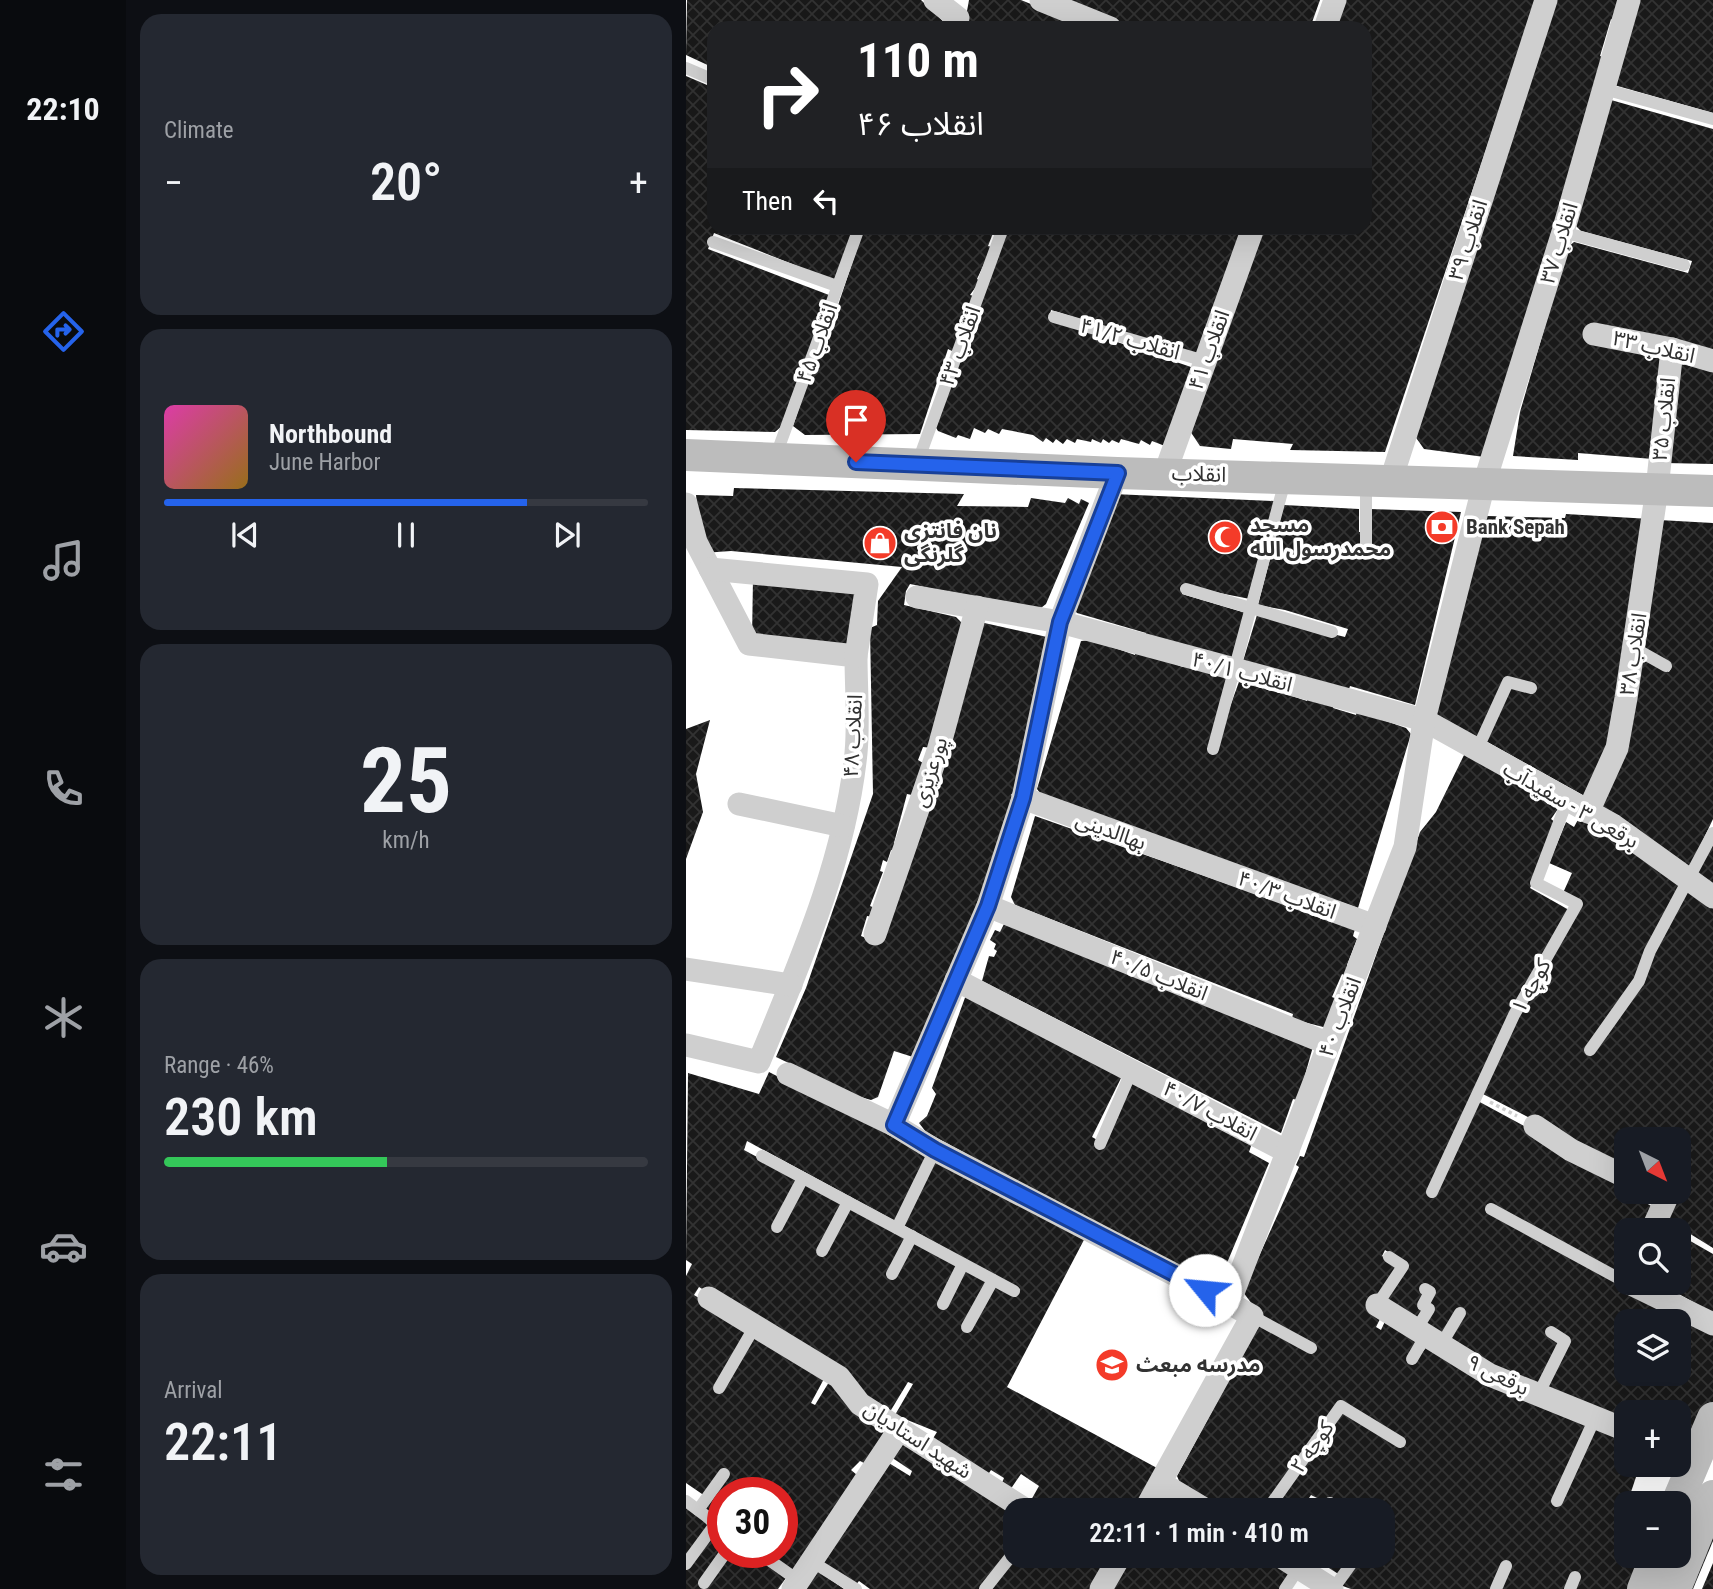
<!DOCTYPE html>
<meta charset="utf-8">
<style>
body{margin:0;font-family:"Roboto Condensed","Noto Sans Arabic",sans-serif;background:#242831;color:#f1f3f6;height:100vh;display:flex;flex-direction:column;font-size:26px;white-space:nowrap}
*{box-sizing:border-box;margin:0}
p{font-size:23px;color:#9ea1a6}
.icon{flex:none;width:38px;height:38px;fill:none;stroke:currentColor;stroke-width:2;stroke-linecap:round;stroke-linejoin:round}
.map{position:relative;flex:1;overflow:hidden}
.drawer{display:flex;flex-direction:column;gap:14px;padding:14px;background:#0d0f14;width:560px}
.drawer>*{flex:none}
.guide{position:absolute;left:21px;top:21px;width:665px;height:214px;border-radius:21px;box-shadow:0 7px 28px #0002;background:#202124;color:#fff;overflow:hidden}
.needle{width:46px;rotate:138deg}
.buttons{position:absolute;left:928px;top:1127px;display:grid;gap:14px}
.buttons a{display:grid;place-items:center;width:77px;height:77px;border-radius:14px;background:#171b24;box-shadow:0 7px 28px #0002;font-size:35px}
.speed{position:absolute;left:21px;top:1477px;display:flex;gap:14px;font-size:35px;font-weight:700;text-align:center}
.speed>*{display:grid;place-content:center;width:91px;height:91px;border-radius:50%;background:#171b24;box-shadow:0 7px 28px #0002;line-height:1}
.speed .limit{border:10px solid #d22;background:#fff;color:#111}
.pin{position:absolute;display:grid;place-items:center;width:60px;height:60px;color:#fff;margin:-72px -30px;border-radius:50% 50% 50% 0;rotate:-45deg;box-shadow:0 0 7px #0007}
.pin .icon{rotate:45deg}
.me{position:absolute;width:77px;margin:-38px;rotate:298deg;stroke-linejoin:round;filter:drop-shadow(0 0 5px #0008)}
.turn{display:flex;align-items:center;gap:24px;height:147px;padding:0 35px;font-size:32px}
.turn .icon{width:91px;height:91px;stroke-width:2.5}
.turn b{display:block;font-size:49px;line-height:60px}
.then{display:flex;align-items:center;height:66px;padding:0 35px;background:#0003;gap:14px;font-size:26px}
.big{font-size:52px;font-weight:600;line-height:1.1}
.drawer .widget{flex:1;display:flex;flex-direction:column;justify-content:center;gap:10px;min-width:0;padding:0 24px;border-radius:21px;background:#242831}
.drawer .dial{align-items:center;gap:0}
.dial b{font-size:91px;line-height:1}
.song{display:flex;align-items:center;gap:21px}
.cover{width:84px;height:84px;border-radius:10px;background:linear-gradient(135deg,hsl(320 70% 55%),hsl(40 70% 35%))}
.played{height:7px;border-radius:4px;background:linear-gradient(90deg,#2563eb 75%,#363941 75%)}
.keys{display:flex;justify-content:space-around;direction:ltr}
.heat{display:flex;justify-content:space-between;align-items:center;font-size:38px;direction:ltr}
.charge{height:10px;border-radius:5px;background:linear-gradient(90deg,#34c759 46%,#363941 0)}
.trip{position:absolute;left:317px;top:1498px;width:392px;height:70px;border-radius:21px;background:#171b24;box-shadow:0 7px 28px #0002;font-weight:600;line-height:70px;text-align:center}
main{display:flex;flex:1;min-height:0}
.dock{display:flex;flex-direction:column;width:126px;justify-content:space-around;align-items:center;background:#090b0e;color:#9ea1a6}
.dock .icon{width:49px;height:49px}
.dock .selected{color:#2563eb}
.dock b{font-size:32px;color:#f1f3f6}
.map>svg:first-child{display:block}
.building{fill:url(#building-cross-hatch);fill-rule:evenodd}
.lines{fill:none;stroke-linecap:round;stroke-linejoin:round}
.path{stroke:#cfcfcf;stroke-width:3.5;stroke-dasharray:3.5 3.5;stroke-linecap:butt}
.service{stroke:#cfcfcf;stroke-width:12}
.minor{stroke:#cfcfcf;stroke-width:23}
.secondary{stroke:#bcbcbc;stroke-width:32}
.route-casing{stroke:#184099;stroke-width:18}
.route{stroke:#2563eb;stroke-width:12}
.labels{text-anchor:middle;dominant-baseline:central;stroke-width:7;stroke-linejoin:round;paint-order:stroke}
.street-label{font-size:21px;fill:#323232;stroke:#fff}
.poi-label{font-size:21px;font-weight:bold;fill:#323232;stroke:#fff;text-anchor:start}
</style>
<main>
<nav class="dock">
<b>22:10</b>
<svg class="icon selected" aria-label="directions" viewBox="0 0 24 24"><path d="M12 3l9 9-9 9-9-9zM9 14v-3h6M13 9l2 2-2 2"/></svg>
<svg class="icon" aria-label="music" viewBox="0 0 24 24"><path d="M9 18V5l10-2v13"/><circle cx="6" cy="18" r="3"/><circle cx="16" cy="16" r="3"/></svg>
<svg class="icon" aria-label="phone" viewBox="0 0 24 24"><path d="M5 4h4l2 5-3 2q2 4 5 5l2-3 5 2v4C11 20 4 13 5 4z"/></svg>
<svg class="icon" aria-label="climate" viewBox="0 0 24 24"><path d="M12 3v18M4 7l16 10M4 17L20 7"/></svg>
<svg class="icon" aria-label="car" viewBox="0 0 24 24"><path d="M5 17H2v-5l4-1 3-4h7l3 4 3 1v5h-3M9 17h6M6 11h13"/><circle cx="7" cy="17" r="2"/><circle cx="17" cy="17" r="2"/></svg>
<svg class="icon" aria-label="filters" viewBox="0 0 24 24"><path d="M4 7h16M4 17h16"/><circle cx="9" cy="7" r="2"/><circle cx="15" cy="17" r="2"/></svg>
</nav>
<section class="drawer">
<div class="widget"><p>Climate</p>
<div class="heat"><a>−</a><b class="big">20°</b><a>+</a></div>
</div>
<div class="widget">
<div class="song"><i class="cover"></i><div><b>Northbound</b><p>June Harbor</p></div></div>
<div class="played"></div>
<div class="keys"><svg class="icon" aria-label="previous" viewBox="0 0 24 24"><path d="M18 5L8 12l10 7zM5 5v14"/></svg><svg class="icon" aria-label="pause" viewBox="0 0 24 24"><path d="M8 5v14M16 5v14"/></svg><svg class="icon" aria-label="next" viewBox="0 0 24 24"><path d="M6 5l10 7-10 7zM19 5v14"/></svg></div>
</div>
<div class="widget dial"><b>25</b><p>km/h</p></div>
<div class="widget"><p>Range · 46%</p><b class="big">230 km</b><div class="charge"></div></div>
<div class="widget"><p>Arrival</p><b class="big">22:11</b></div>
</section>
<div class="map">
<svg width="1027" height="1589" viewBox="0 0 1027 1589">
<defs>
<pattern id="building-cross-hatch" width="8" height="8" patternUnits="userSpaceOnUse" patternTransform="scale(1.75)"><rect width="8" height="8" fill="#191919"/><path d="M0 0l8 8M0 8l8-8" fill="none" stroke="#323232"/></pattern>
</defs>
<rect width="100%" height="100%" fill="#fff"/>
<g class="building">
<polygon points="1,0 235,0 264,28 28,28 28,68 0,55"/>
<polygon points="283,0 335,0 403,28 278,28"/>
<polygon points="378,0 634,0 624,28 447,28"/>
<polygon points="657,0 850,0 699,452 604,450 607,444 547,439 545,449 514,446 504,431 576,228 679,228 679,28 647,28"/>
<polygon points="871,0 937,0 930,22 925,19 914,56 919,58 806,458 738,449 726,432"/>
<polygon points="952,0 1027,0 1027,113 928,85"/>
<polygon points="0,76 28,88 28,228 168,228 149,281 28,233 22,249 143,295 96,426 89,432 0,430"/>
<polygon points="925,100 1027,129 1027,358 975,352 967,459 892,453 892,460 827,456 834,412 882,247 888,242 1002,273 1006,261 895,231 888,224"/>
<polygon points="178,228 309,228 302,246 306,247 291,279 294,281 284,295 288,296 268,352 262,349 234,434 119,435 107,426 137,336 141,338"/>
<polygon points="322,228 531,228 554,235 513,356 365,310 363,319 505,367 479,446 466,441 464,445 455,440 453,444 435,439 433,443 426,440 423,443 417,439 415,443 406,439 405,442 391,439 389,443 381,439 377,444 370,439 367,443 360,438 357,442 347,435 316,429 313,434 302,429 299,433 288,428 284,439 272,435 270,438 252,431 249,426"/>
<polygon points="989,359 1027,370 1027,464 979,463"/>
<polygon points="48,488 278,494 271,506 342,507 345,498 379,503 382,498 393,504 395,499 403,503 360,604 351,611 224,584 220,591 218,605 270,617 277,624 247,748 237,747 232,760 237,763 226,795 221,794 208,843 212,844 209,851 205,850 201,862 197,860 194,871 197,872 184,906 189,908 187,917 181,916 175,936 192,943 294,622 361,637 333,797 325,794 327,799 313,861 227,1057 208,1051 192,1097 185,1100 147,1089 147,1084 90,1057 120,988 187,794 184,628 191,625 192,601 216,567 45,551 17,553 10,495 47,496"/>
<polygon points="427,494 588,501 564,599 498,586 496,594 563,614 550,661 459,636 460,633 391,613 385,606"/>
<polygon points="598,505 673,509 673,532 683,532 684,509 775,512 729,705 664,686 663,689 557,661 571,615 659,637 662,629 599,610 572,605"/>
<polygon points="880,514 964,519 940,691 904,799 798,740 821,680 794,738 746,716 801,516 879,518"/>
<polygon points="973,520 1027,523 1027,819 1001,874 911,808 952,655 983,672 986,666 952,646"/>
<polygon points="67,578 174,588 164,651 66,639"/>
<polygon points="406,640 449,655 450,650 497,667 497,664 546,677 528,751 554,679 621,701 622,697 648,704 647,708 670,715 671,711 720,728 725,734 672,908 357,797 351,789 395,641"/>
<polygon points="24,720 10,774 17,812 0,859 0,729"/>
<path d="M780 751 871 802 874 806 865 819 870 823 859 857 844 888 883 910 817 1027 741 1194 746 1196 790 1100 870 1143 875 1151 940 1186V1192L957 1195 955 1200 967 1207 959 1230H940V1276L937 1277 804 1203 800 1212 931 1282 937 1289 968 1294 988 1304 992 1311 1027 1329V1458L992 1444V1412H940V1420L857 1389 883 1339 863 1329 861 1334 875 1342 851 1389 806 1369 807 1366 763 1339 779 1311 773 1309 757 1337 737 1327 747 1308 741 1305 748 1291 738 1285 735 1289 740 1293 734 1306 740 1309 731 1323 697 1304 720 1263 699 1250 696 1256 712 1266 686 1307 697 1313 690 1327 695 1330 702 1315 736 1335 722 1360 728 1363 745 1341 797 1371 796 1376 903 1425 867 1502 873 1504 908 1429 940 1438V1465H954L945 1492 975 1503H940V1556H992V1509L1009 1515 1027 1524V1541L1007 1589H888L894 1574 889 1573 882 1589H814L824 1565 819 1563 808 1589H665L654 1585 674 1556H696V1524L700 1519 696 1510H622L631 1498 625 1495 615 1510H584L656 1410 715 1446 719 1440 654 1402 577 1510H542L494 1483 491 1476 573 1324 594 1337 599 1329 575 1316 557 1292 613 1167 610 1165 614 1156 618 1157 734 832 750 812ZM940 1321H992V1374H940Z"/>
<polygon points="349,816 669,929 667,936 671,939 661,965 664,966 660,976 656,974 646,997 651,999 641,1028 606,1019 607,1014 329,905 325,897"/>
<polygon points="894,816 998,881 967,952 1004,885 1027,903 1027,1248 972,1214 981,1192 992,1192 992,1139 940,1139 940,1178 879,1136 795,1093 843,993 894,903 877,893 886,873 863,863 880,822 888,827"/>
<polygon points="1027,833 1027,891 1006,875"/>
<polygon points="319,922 628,1043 612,1100 607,1099 595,1133 296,981 303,956 308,957 311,951 308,949 310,944 304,940 309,930 314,932"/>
<polygon points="280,995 437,1074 406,1137 415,1142 447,1079 567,1140 563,1152 583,1163 530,1289 240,1132 233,1123 241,1116 250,1094 246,1088"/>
<polygon points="83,1072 244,1154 211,1222 61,1141 58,1150 330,1297 334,1289 217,1225 252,1154 400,1236 321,1387 471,1468 455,1510 356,1510 344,1502 353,1486 335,1474 324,1490 315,1485 318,1478 305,1470 301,1476 246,1440 251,1432 209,1415 227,1384 222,1382 202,1415 159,1377 13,1287 8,1295 140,1375 125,1403 129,1405 143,1382 200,1431 178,1463 174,1461 165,1470 171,1475 108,1569 104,1570 78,1552 96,1552 96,1493 62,1493 71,1480 66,1477 55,1493 37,1493 37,1521 19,1508 19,1496 0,1483 0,1276 6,1264 0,1260 2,1073 73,1094"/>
<polygon points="992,1234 1027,1254 1027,1313 973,1283 992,1283"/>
<polygon points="208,1433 329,1509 329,1547 296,1589 184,1589 173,1581 167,1588 129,1558 193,1457 224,1476 226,1471 196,1451"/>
<polygon points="475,1496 505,1510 466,1510"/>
<polygon points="0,1503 23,1527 0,1557"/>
<polygon points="30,1529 37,1534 37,1551 61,1552 100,1578 92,1589 0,1589 0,1568"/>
<polygon points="328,1556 401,1556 421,1568 413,1589 302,1589"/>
<polygon points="439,1556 579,1556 609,1574 595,1589 419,1589"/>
<polygon points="624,1556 667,1556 654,1575"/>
<polygon points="1027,1563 1027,1589 1016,1589 1019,1582"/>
<polygon points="132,1571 158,1589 112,1589"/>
</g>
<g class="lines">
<polyline class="path" points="804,1102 831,1116"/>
<g class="service">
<polyline points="0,68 28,80"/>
<polyline points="918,89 1027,119"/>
<polyline points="877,232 998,265"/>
<polyline points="27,242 151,286"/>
<polyline points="368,317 519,361"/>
<polyline points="89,458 173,228"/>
<polyline points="231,464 317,228"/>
<polyline points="680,481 680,544"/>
<polyline points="500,589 646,632"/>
<polyline points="948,648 980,666"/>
<polyline points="527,749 600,477"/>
<polyline points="791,750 822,682 845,688"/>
<polyline points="904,1050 953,981 964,951 1027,833"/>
<polyline points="414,1144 446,1070"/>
<polyline points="76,1156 328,1291"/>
<polyline points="746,1192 828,1015 891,904 850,883 881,801"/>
<polyline points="805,1209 943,1284"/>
<polyline points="91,1227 117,1178"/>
<polyline points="211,1228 249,1150"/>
<polyline points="136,1251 162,1202"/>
<polyline points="206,1274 226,1236"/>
<polyline points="257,1304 277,1264"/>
<polyline points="691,1305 717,1266 703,1257"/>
<polyline points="566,1316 625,1348"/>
<polyline points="281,1327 307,1280"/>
<polyline points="730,1330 743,1309 737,1305 744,1292 739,1289"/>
<polyline points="755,1345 774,1313"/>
<polyline points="726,1359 740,1335"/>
<polyline points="33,1388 69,1326"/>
<polyline points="852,1395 879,1341 865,1332"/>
<polyline points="67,1493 70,1488"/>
<polyline points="0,1501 36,1528"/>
<polyline points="871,1501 909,1418"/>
<polyline points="12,1510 38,1474"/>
<polyline points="581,1510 655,1406 714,1442"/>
<polyline points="638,1510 644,1503"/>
<polyline points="696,1519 697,1519"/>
<polyline points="72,1552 113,1581"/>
<polyline points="125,1561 170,1589"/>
<polyline points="0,1564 30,1523"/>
<polyline points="18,1583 40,1552"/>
<polyline points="299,1589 329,1551"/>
<polyline points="599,1589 613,1568"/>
<polyline points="647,1589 671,1556"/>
<polyline points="810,1589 820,1566"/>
<polyline points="884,1589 889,1577"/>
</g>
<g class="minor">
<polyline points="249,0 272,18"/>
<polyline points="355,0 424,28"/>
<polyline points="639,28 649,0"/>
<polyline points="908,334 986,349 1027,361"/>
<polyline points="479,473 567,228"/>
<polyline points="705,480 860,0"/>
<path d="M0 504 10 542 63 644 170 656C170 688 173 721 170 753 159 861 114 962 73 1062L0 1045"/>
<polyline points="24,569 181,584 170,656"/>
<polyline points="231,597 374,622 738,720 927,825 1027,897"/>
<polyline points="337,798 689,926"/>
<polyline points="53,804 157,826"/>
<polyline points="902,812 931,748 940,698 971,489 986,349"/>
<polyline points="302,906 643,1044"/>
<polyline points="189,934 252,751 291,607"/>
<polyline points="0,969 105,985"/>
<polyline points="270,980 602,1152"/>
<polyline points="102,1074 208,1125 249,1150 543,1303"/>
<polyline points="208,1125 302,906 337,798 374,622 431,473"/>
<polyline points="849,1126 885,1150 940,1177"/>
<polyline points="966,1230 981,1197 971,1192"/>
<polyline points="943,1283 1027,1324"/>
<polyline points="23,1298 153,1377 174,1404 340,1510"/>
<polyline points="691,1305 804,1375 940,1430"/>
<polyline points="475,1483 520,1510"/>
<polyline points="459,1510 566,1316 543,1303 719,847 738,720 798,484 877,232 943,0"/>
<polyline points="594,1556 646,1589"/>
<polyline points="107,1589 213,1430"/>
<polyline points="415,1589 434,1556"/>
</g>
<g class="secondary">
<polyline points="0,455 431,473 1027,491"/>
<polyline points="991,1503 1027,1418"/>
<polyline points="957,1589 970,1556"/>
<polyline points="989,1589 1027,1496"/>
</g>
</g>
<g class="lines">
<defs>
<polyline id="route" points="170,462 432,473 374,622 337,798 302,906 208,1125 249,1150 519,1290"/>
</defs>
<use href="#route" class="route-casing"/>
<use href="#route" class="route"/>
</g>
<defs>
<symbol id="bank-disc" viewBox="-11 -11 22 22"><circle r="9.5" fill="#f43b29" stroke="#fff"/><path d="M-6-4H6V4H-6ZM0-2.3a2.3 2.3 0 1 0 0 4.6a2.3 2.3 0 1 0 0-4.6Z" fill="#fff"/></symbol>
<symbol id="mosque-disc" viewBox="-11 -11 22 22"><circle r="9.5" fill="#f43b29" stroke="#fff"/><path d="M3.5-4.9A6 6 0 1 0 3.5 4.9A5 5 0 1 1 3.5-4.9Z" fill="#fff"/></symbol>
<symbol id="shop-disc" viewBox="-11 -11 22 22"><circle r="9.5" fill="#f43b29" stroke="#fff"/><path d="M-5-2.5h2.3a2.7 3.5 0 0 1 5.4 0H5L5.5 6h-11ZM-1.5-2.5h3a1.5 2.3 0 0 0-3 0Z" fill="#fff"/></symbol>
<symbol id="school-disc" viewBox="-11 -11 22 22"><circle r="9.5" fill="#f43b29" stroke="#fff"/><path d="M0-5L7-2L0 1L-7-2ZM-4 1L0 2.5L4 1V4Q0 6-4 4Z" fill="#fff"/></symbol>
</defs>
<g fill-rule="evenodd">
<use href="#bank-disc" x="737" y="508" width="38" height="38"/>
<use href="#mosque-disc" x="520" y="518" width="38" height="38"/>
<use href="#shop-disc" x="175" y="524" width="38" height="38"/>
<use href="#school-disc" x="407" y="1346" width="38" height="38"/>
</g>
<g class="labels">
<g class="street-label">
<text transform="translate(782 240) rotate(-72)">انقلاب ۳۹</text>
<text transform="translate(873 243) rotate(-73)">انقلاب ۳۷</text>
<text transform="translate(444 339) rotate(16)">انقلاب ۴۱/۲</text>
<text transform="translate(131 343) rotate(-70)">انقلاب ۴۵</text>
<text transform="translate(274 346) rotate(-70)">انقلاب ۴۳</text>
<text transform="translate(968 347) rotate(13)">انقلاب ۳۳</text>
<text transform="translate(523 350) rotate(-70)">انقلاب ۴۱</text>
<text transform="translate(978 419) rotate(-84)">انقلاب ۳۵</text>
<text transform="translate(513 474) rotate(2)">انقلاب</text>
<text transform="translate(947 654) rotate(-81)">انقلاب ۳۸</text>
<text transform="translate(556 672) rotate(15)">انقلاب ۴۰/۱</text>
<text transform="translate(167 736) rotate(-87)">انقلاب ۴۸</text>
<text transform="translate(244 772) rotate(-72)">پورعزیزی</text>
<text transform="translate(885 805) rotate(30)">برقعی ۳ - سفیدآب</text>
<text transform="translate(425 831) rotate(20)">بهاالدینی</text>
<text transform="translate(601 895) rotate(20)">انقلاب ۴۰/۳</text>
<text transform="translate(473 975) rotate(22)">انقلاب ۴۰/۵</text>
<text transform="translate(845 986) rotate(-61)">کوچه ۱</text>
<text transform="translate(654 1017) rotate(-69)">انقلاب ۴۰</text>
<text transform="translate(524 1111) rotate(28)">انقلاب ۴۰/۷</text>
<text transform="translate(812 1375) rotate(26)">برقعی ۹</text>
<text transform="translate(232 1440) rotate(33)">شهید استادیان</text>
<text transform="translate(626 1447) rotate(-55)">کوچه ۲</text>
</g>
<g class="poi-label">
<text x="564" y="525">مسجد<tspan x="564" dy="24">محمدرسول الله</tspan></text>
<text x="780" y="527">Bank Sepah</text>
<text x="218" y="531">نان فانتزی<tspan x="218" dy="24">گلرنگی</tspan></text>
<text x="450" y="1365">مدرسه مبعث</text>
</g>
</g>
</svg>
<div class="buttons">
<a><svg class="needle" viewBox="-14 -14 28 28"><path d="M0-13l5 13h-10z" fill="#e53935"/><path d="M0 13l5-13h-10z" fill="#9ea1a6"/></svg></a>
<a><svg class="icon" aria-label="search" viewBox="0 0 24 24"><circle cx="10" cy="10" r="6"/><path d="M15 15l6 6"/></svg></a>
<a><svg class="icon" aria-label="layers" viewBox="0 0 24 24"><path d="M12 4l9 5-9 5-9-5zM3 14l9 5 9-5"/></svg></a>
<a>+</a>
<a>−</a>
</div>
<div class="speed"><div class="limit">30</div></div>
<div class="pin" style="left:170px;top:462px;background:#d93025"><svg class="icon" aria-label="arrive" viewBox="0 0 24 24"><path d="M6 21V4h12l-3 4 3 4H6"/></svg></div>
<svg class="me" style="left:519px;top:1290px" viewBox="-20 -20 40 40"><circle r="19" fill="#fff"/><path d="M0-13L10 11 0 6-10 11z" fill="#2563eb"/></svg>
<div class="trip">22:11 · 1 min · 410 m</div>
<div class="guide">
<div class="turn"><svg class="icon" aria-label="right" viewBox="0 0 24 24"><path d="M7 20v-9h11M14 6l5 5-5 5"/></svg><div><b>110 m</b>انقلاب ۴۶</div></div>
<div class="then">Then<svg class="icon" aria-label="left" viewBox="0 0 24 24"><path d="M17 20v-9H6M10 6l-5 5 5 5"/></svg></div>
</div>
</div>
</main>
